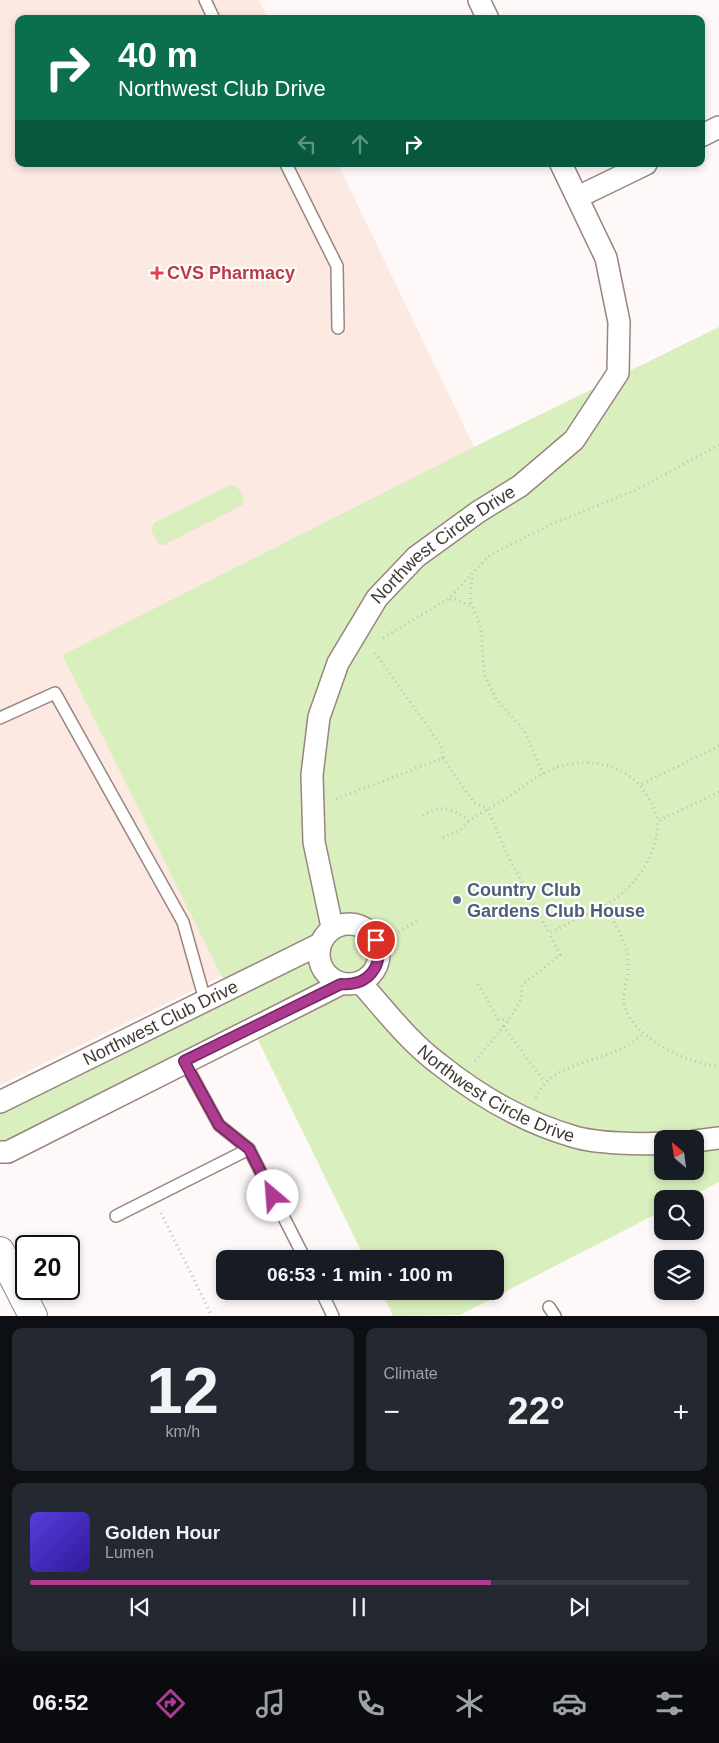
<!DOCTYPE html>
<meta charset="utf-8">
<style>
body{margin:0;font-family:Helvetica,sans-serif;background:#242831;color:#f1f3f6;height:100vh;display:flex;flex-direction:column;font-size:19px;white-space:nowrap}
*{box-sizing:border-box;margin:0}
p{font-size:16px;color:#9ea1a6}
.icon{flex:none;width:28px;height:28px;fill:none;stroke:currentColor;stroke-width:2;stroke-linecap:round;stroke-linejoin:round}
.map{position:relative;height:1316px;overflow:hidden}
.panel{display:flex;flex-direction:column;gap:12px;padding:12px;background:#0d0f14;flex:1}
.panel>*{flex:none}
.banner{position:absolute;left:15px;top:15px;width:690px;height:152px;border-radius:10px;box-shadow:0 2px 8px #0003;background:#0b6e4f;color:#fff;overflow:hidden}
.needle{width:32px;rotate:331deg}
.controls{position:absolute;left:654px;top:1130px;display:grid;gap:10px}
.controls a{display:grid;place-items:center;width:50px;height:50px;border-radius:10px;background:#171b24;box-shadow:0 2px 8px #0003;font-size:25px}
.speed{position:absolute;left:15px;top:1235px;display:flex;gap:10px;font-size:25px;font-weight:700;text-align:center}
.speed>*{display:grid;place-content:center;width:65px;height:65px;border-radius:50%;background:#171b24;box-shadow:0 2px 8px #0003;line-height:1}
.speed .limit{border:2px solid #111;border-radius:8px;background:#fff;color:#111}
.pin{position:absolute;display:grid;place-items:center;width:42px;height:42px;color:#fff;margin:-21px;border:2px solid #fff;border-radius:50%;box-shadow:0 1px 5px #0007}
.me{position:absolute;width:55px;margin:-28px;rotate:333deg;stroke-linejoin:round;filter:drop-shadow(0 0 4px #0008)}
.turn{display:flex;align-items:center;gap:18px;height:105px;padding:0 20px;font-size:22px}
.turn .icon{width:65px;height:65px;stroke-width:2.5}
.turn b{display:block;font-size:35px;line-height:42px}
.lanes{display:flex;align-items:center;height:48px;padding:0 20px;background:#0003;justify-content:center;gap:25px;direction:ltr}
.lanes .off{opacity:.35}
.big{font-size:38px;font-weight:700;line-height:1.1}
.panel .tile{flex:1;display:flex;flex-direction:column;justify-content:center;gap:8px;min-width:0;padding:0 18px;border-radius:10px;background:#242831}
.panel .dial{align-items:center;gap:0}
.dial b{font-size:65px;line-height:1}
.song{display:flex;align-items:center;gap:15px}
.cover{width:60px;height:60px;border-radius:8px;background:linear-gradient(135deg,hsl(250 70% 55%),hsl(250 70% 35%))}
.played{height:5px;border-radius:2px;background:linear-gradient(90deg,#ae3a92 70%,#363941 70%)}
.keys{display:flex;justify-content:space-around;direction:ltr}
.heat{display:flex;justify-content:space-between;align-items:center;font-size:28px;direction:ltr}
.panel .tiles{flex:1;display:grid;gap:12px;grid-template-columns:1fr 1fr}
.tile:last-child{grid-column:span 2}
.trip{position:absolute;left:216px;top:1250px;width:288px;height:50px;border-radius:10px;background:#171b24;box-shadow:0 2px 8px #0003;font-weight:700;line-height:50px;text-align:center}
.tabs{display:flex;height:80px;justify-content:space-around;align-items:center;background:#090b0e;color:#9ea1a6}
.tabs .icon{width:35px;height:35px}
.tabs .active{color:#ae3a92}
.tabs b{font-size:22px;color:#f1f3f6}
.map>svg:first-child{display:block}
.built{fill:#fbe9e2}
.green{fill:#daefbe;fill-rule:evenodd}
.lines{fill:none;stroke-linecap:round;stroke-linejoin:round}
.service-casing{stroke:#99857e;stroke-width:14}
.minor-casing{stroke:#99857e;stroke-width:24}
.primary-casing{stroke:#99857e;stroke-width:30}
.path{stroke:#c3bdbb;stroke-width:3;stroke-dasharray:1 4;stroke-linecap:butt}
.service{stroke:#fff;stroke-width:11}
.minor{stroke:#fff;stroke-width:21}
.primary{stroke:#fff;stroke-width:28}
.route-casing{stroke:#71265f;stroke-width:12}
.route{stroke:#ae3a92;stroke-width:9}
.health-dot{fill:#e0444e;stroke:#fff;stroke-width:2}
.service-dot{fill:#5c6f8a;stroke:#fff;stroke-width:2}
.labels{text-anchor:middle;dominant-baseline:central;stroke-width:4.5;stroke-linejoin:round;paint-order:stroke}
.health-label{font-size:18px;font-weight:bold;fill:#be3a42;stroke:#fff;text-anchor:start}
.street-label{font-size:18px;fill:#423a36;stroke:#fff}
.service-label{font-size:18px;font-weight:bold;fill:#4e5e75;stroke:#fff;text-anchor:start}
</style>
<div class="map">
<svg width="719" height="1316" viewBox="0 0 719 1316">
<rect width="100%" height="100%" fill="#fef9f8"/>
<polygon class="built" points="0,0 259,0 268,19 19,19 19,164 338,164 474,447 62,655 222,976 0,1085"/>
<g class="green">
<path d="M719 327V1182L686 1199H662V1211L460 1315 393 1316 381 1291H495V1259H365L252 1028 9 1165 0 1148V1106L228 989 62 655 474 447ZM662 1139H695V1171H662Z"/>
<path d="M230 485C239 485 245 497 243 505L164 545H160L151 531 154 523Z"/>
</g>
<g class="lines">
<defs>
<g id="service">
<polyline points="205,0 214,19"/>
<polyline points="286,164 337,266 338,328"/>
<polyline points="0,718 55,693 183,922 205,1000"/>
<polyline points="184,1061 219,1125 249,1149 305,1259"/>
<polyline points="116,1216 249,1149"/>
<polyline points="321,1291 333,1316"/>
<polyline points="549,1307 555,1316"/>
</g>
<g id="minor">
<polyline points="479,0 488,19"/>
<polyline points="701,136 719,127"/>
<polyline points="578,197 646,164"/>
<circle cx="349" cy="954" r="30"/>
<path id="s1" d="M332 927 314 842 312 775 319 717 338 663 377 598 416 557 478 512 520 486 574 440 618 373 619 322 606 258 561 164"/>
<path id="s2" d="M360 982C385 1010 409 1042 439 1064 479 1096 526 1123 575 1137 595 1143 642 1145 662 1143"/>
<path id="s3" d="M0 1102 320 944"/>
<polyline points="695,1141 719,1138"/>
<polyline points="0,1152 8,1152 341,984"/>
</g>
<polyline id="primary" points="0,1251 33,1316"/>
</defs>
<use href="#service" class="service-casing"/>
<use href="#minor" class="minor-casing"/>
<use href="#primary" class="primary-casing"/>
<g class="path">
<polyline points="472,578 470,601 481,627 484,674 496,699 524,730 543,774"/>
<polyline points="450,599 457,599 471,607"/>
<polyline points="383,638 448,599 490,555 552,524 638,489 719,445"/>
<polyline points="443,758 474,803 487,808 508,856 549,933 605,906"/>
<polyline points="642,784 719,746"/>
<path d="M719 792 658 821C656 859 636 886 605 906 615 925 629 944 628 966 628 980 621 994 625 1008 635 1038 689 1065 719 1066"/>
<polyline points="336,799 443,758 441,745 373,650"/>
<path d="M423 816C439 803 455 809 469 821 481 813 493 806 505 799 522 788 540 772 561 766 606 754 647 775 658 821"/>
<polyline points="443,838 461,830 469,821"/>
<polyline points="394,934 417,921"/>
<polyline points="478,984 498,1019 508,1020"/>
<polyline points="503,1026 544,1081"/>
<polyline points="475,1061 509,1020 521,1000 522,985 560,955 549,933"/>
<path d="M536 1098C553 1056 616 1065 643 1033"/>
<polyline points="161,1213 212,1316"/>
</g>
<use href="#service" class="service"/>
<use href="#minor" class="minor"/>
<use href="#primary" class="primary"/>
</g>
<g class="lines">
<defs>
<path id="route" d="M273 1196 249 1149 219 1125 184 1061 341 984C368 986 385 966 376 940"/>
</defs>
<use href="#route" class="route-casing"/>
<use href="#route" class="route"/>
</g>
<path class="health-dot" d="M154.5 265.5h5v5h5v5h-5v5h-5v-5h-5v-5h5z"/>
<circle class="service-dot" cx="457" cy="900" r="5"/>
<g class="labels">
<g class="health-label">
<text x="167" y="273">CVS Pharmacy</text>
</g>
<g class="street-label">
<text stroke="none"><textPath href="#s1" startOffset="431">Northwest Circle Drive</textPath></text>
<text stroke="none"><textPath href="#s3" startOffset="179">Northwest Club Drive</textPath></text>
<text stroke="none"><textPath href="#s2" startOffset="179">Northwest Circle Drive</textPath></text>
</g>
<g class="service-label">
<text x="467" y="890">Country Club<tspan x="467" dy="21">Gardens Club House</tspan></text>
</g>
</g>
</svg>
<div class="controls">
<a><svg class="needle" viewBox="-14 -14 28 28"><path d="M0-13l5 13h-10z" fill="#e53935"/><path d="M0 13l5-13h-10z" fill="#9ea1a6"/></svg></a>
<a><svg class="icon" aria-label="search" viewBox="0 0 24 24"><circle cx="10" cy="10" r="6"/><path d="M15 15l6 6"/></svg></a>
<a><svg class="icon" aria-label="layers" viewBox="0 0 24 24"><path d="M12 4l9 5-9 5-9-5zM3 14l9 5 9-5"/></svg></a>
</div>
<div class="speed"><div class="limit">20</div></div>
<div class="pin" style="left:376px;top:940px;background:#d93025"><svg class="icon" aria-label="arrive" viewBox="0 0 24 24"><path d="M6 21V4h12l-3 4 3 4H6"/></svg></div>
<svg class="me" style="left:273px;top:1196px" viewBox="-20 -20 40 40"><circle r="19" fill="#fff"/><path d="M0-13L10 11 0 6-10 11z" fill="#ae3a92"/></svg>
<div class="trip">06:53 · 1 min · 100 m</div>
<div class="banner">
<div class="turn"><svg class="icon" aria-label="right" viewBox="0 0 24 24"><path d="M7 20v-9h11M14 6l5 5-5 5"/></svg><div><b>40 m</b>Northwest Club Drive</div></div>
<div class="lanes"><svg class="icon off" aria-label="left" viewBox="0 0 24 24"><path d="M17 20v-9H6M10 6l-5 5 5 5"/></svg><svg class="icon off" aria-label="ahead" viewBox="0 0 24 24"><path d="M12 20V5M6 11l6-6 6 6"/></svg><svg class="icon" aria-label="right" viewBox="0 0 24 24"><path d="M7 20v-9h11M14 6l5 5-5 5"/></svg></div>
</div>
</div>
<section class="panel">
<div class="tiles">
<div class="tile dial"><b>12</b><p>km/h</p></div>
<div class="tile"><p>Climate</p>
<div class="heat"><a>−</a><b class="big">22°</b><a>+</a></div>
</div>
<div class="tile">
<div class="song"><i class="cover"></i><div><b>Golden Hour</b><p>Lumen</p></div></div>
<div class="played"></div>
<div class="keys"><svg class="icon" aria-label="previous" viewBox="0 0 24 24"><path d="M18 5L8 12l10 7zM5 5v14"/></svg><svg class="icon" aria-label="pause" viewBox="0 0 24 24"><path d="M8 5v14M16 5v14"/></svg><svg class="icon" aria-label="next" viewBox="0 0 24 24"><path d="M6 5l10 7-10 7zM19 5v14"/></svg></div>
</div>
</div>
</section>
<nav class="tabs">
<b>06:52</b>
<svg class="icon active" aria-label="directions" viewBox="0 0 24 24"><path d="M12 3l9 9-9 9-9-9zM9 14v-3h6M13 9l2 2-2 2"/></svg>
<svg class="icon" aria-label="music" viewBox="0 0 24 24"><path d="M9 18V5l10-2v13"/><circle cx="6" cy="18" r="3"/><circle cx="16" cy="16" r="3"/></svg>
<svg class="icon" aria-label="phone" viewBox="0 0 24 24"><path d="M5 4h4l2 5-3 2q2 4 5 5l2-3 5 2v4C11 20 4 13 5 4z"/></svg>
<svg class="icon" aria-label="climate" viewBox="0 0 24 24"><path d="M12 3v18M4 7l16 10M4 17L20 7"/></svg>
<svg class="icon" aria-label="car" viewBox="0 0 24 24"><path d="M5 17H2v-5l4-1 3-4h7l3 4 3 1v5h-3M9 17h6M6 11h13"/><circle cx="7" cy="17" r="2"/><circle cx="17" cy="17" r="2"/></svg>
<svg class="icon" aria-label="filters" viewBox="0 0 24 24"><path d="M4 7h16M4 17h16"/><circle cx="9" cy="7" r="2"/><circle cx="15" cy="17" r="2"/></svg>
</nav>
